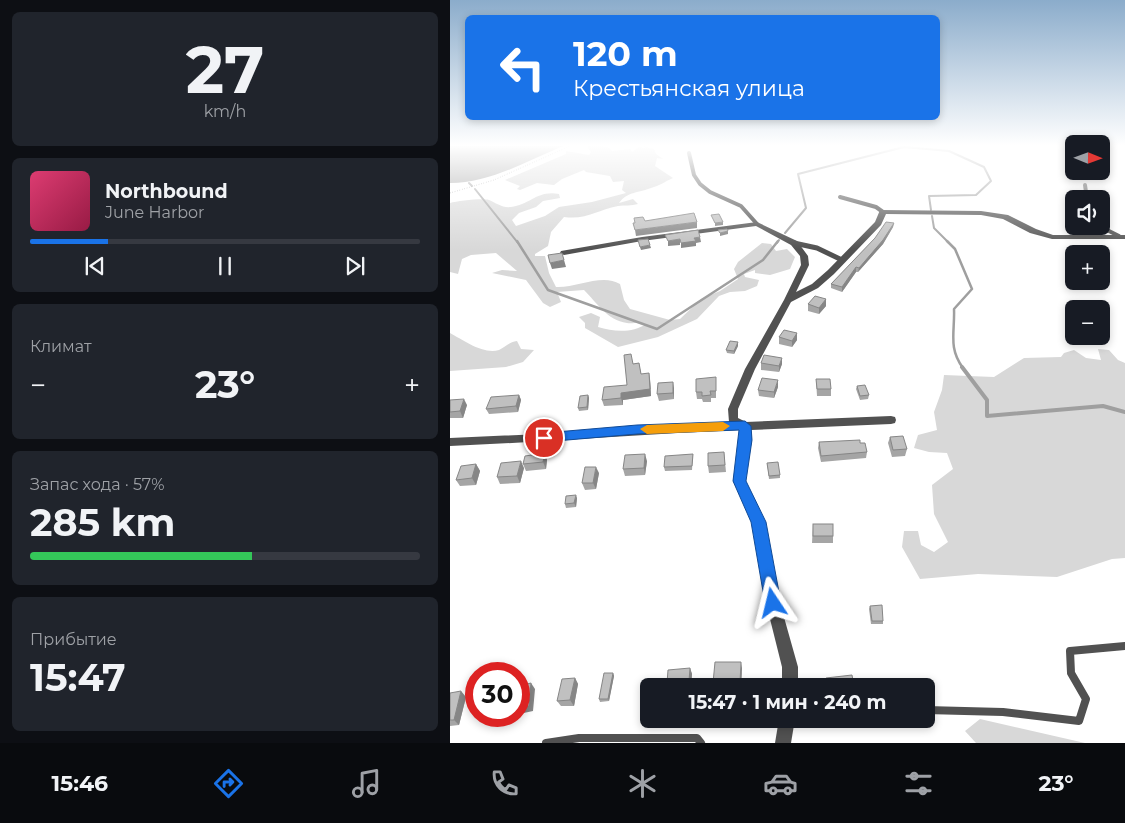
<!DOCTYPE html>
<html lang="ru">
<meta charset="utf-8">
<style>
body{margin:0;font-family:Montserrat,sans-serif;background:#20242c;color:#f1f3f6;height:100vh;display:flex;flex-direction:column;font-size:19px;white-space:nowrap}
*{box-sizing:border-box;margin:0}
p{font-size:16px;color:#9ea1a6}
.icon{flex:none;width:28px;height:28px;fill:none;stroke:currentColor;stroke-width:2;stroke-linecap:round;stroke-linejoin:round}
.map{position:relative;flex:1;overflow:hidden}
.sheet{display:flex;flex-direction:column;gap:12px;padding:12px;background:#0d0f14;width:450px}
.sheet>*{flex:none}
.banner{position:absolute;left:15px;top:15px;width:475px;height:105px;border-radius:8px;box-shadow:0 2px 8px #0003;background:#1a73e8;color:#fff;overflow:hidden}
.needle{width:32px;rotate:91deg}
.buttons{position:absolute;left:615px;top:135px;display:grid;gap:10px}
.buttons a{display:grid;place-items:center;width:45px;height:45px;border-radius:8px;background:#171b24;box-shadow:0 2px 8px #0003;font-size:25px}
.speed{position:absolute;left:15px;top:662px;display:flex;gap:10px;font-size:25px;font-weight:700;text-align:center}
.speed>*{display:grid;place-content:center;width:65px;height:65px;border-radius:50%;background:#171b24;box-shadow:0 2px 8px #0003;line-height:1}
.speed .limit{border:8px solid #d22;background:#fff;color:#111}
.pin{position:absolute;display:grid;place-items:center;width:42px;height:42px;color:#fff;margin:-21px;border:2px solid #fff;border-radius:50%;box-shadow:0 1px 5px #0007}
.me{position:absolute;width:55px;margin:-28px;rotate:350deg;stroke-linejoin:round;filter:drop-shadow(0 0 4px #0008)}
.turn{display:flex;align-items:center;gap:18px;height:105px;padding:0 25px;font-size:22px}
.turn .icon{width:65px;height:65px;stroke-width:2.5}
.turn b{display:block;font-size:35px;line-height:42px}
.big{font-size:38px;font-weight:700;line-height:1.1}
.sheet .widget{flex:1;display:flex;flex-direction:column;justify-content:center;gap:8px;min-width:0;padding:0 18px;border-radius:8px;background:#20242c}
.sheet .dial{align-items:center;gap:0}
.dial b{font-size:65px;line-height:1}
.song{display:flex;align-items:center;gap:15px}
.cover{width:60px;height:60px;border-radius:8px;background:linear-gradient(135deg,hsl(340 70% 55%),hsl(340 70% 35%))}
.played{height:5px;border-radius:2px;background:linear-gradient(90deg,#1a73e8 20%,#363941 20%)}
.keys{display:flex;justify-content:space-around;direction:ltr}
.heat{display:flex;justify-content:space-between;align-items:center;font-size:28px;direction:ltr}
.charge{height:8px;border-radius:4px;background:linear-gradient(90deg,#34c759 57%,#363941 0)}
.trip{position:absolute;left:190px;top:678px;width:295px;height:50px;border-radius:8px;background:#171b24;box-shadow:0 2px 8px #0003;font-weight:700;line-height:50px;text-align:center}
.menu{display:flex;height:80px;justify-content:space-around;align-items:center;background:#090b0e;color:#9ea1a6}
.menu .icon{width:35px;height:35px}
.menu .on{color:#1a73e8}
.menu b{font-size:22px;color:#f1f3f6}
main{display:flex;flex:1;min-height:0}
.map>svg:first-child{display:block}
.green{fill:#d8d8d8}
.water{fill:#9f9f9f}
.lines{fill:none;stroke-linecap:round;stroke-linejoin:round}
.stream-far2{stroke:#9f9f9f;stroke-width:2}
.stream-far1{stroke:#9f9f9f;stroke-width:2.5}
.stream{stroke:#9f9f9f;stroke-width:4}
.path{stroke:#737373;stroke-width:1;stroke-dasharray:0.5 2;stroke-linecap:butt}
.service-far2{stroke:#515151;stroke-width:4}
.service-far1{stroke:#515151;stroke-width:5}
.service{stroke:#515151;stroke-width:8}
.minor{fill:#515151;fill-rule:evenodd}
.wall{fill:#a5a5a5}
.shaded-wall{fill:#868686}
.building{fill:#c0c0c0;stroke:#868686}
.route{fill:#1a73e8;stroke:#114b97}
.slow{fill:#f59e0b}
</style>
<main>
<section class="sheet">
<div class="widget dial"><b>27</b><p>km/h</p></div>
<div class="widget">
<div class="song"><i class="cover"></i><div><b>Northbound</b><p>June Harbor</p></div></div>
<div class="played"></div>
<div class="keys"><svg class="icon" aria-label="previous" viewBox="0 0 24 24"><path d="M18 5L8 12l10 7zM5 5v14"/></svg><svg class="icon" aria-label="pause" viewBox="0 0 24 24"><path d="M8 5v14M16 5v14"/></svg><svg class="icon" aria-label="next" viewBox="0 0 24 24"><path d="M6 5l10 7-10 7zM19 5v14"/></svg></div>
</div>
<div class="widget"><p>Климат</p>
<div class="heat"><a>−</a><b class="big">23°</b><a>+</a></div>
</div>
<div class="widget"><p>Запас хода · 57%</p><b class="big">285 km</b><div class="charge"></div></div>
<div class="widget"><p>Прибытие</p><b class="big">15:47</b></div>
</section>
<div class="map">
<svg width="675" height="743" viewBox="0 0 675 743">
<rect width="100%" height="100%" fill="#fff"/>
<g class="green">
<path d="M139 146 158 147 162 151 180 149 182 152 189 147 196 148 192 146 204 149 206 154 213 159 207 158 205 166 223 178C216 181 209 186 201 188 189 193 178 191 169 203L183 199 188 204C181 206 175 205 168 206 147 210 137 220 114 217L101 232 98 246 85 254V256H95L99 273 106 287C127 288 152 273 170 284L174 300 180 309 220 320 230 319 251 299 270 291 288 279 284 269 288 262 312 243 321 244 326 251 337 249 345 257 340 269 320 275 305 273V270L294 274 295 277 309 280 307 286 295 291 280 292 269 296 247 319 208 337 168 347 135 328V323L129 317 141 313 150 317 148 327C164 332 183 333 196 324 189 321 184 324 177 323 157 320 147 303 134 290L107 292 111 302 100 307 93 303 76 280 42 273 52 270 67 271 46 253 21 255 12 259 8 274 0 272V203C8 201 32 198 39 200 46 203 52 208 61 207 80 205 87 190 109 194L110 198 93 201 86 207 69 213 62 220 66 226 95 216 109 207 142 202 176 193 172 190 174 181 163 182 160 176 136 172 134 170 112 179 104 185 87 183 70 190 67 189 70 186 55 180 116 154V151L139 155 141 152 138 148Z"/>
<path d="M0 333C13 340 34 355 49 350 56 347 59 342 67 341L71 349 84 350 73 362 56 367 0 371Z"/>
<polygon points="648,349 659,350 668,360 675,363 675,558 662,559 607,577 528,574 470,579 452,547 454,531 468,531 471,545 484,552 498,542 484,514 482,485 503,469 497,453 479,452 464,448 468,435 487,430 484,412 492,390 494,375 544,377 574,358 611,357 614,353 624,350 636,358 651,360"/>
<polygon points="530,719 635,743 636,743 526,743 515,731"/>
</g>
<path class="water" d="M0 146H113C77 161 40 183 0 183Z"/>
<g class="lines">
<g class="stream-far2">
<polyline points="19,183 22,186"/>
<polyline points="25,189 68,243"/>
<polyline points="482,216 484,228 499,243"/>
<polyline points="335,233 356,208 348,174 454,147 499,151 534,167 541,181 526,195 479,196 481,210"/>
<polyline points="327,243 329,240"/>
</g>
<g class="stream-far1">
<polyline points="67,241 98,290 207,329 313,260 328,241"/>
<path d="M497 241 505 249 522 289 504 309C505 332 498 348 513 368"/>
</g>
<polyline class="stream" points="512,367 537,400 537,416 653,406 675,412"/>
<polyline class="path" points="0,193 44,180 120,146"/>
<g class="service-far2">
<polyline points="239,153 244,175 250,184 260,192 291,206 307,224"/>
<polyline points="635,185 637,199"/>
<polyline points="390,197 426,207 433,212"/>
<polyline points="649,226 669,236"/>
</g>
<polyline class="service-far1" points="344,243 367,248 392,260"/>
<g class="service">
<polyline points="476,710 553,712 629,721 636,699 621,673 620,651 675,646"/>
<polyline points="96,743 129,738 247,738 251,743"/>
</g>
<g class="minor">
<path d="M430 210 531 211 558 215 586 229 603 235H675V239H602L580 233 553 219 531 215 436 214 431 225 384 274 368 288 341 302 305 369 288 409V418L296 422 441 416 445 417 446 420 445 423 441 424 301 430 302 440 295 481 315 522 330 603 348 667V686H332V667L316 603 303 522 283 481 290 440V430C193 434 97 442 0 446V438L113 433 187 426 279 422 278 409 295 369 334 300 351 265 350 256 341 245 306 226 192 241 114 255 110 253 111 251 192 237 307 222 347 241 358 256 359 265 346 292 362 284 378 270 425 222Z"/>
<polygon points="329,719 345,719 341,743 325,743"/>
</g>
</g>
<g class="wall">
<polygon points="623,202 624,202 624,219 621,208"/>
<polygon points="444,223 443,227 433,244 408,272 406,272 392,292 381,288 381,284"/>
<polygon points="376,299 376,306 369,314 358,311 358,304"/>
<polygon points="347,333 347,340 342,347 329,344 329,337"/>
<polygon points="288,346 284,354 277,353 276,350"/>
<polygon points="189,363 191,374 200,379 201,396 173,400 173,405 154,406 152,400 177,385 183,364"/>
<polygon points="311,363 332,364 329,372 311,370"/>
<polygon points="366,379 381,389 381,396 367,396"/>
<polygon points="266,384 266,398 261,398 261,402 253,402 252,399 247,399 246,392"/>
<polygon points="407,386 419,395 418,399 410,400 406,389"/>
<polygon points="328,387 324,398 309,396 308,390"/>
<polygon points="224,388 224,399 209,401 207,394"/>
<polygon points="69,395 71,400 68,412 39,414 36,409"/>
<polygon points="138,395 139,398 138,410 129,411 128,408"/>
<polygon points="0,400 17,405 13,418 0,418"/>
<polygon points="440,437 457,449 455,456 442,457 438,443"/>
<polygon points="369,442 417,452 416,458 371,462 368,448"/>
<polygon points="274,452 276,472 259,473 258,466"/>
<polygon points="95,453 97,460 96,469 76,471 73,464"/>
<polygon points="243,454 242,470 215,471 214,467"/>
<polygon points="197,461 195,475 175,476 173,469"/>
<polygon points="317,463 330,475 330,478 319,479"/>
<polygon points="26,464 30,471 26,485 10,486 6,480"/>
<polygon points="74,468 70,483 50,484 47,477"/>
<polygon points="149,473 146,489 135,490 132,483"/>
<polygon points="127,498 126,507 116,508 115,504"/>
<polygon points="363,524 383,536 383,543 362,543"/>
<polygon points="420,606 433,621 433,624 421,624 419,609"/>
<polygon points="240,668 242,674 241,686 218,686 217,683"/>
<polygon points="292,668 291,686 264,686 263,683"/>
<polygon points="163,673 164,676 159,701 150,702 149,699"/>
<polygon points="125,678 128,684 124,706 111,706 107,701"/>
<polygon points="0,693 16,697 9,725 0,726"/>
</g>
<g class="shaded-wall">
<polygon points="247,222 247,228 186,236 185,230"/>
<polygon points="273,222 273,225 265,226 265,223"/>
<polygon points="444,223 443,227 433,244 408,272 409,268"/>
<polygon points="278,231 278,234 270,236 270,233"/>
<polygon points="250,237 251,242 246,243 246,246 231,248 231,243 244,238"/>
<polygon points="230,239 230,245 218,246 218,241"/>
<polygon points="200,245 201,248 191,250 190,247"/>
<polygon points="114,260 116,267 102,269 100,263"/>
<polygon points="406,267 406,272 392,292 392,287"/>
<polygon points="376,299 376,306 369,314 369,308"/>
<polygon points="347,333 347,340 342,347 342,341"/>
<polygon points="288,342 288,346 284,354 284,351"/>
<polygon points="332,358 332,364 329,372 329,366"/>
<polygon points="199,373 200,379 201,396 173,400 173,405 171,398 171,393"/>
<polygon points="328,380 328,387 324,398 324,392"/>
<polygon points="223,382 224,388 224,399 223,393"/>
<polygon points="69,395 71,400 68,412 66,406"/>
<polygon points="138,395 139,398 138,410 137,407"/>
<polygon points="14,399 17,405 13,418 10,411"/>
<polygon points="95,453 97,460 96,469 93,462"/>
<polygon points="195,454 197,461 195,475 194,468"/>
<polygon points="71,461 74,468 70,483 67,476"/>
<polygon points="26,464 30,471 26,485 22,478"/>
<polygon points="146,467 149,473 146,489 143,483"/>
<polygon points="126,495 127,498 126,507 124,503"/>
<polygon points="291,662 292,668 291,686 290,683"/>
<polygon points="240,668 242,674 241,686 239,681"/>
<polygon points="163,673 164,676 159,701 158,699"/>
<polygon points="125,678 128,684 124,706 120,700"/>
<polygon points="81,683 85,689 83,711 69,714 69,708"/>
<polygon points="11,691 16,697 9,725 4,720"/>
</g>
<g class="building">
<polygon points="244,213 247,222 185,230 183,223 185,223 184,218 193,217 195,221"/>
<polygon points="269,214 273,222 265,223 261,215"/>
<polygon points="436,222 444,223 433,240 409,268 406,267 392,287 381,284 425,238"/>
<polygon points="277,229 278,231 270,233 268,230"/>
<polygon points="248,230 250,237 244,238 246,241 231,243 230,239 218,241 215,235"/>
<polygon points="198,239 200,245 190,247 188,240"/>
<polygon points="112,253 114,260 100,263 98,255"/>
<polygon points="365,296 376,299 369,308 358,304"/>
<polygon points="334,330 347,333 342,341 329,337"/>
<polygon points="280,341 288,342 284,351 276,350"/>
<polygon points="181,354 183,364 189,363 191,374 199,373 200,389 171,393 171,398 152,400 154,387 177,385 174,355"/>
<polygon points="314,355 332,358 329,366 311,363"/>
<polygon points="266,377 266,391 260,391 261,395 252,396 252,392 246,392 246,379"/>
<polygon points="312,378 328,380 324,392 308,390"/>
<polygon points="366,379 380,379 381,389 367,389"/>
<polygon points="223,382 223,393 207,394 208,383"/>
<polygon points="415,385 419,395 410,396 407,386"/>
<polygon points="69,395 66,406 36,409 41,397"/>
<polygon points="138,395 137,407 128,408 130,396"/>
<polygon points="14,399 10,411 0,412 0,400"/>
<polygon points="453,436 457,449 443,450 440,437"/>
<polygon points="410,440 410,443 415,443 417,452 371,456 369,442"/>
<polygon points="274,452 275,465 258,466 258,453"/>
<polygon points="95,453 93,462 73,464 75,456"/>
<polygon points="195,454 194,468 173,469 175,455"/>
<polygon points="243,454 242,466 214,467 215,456"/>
<polygon points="71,461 67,476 47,477 51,463"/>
<polygon points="328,462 330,475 319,476 317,463"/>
<polygon points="26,464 22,478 6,480 11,466"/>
<polygon points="135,467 146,467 143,483 132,483"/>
<polygon points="126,495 124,503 115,504 116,496"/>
<rect x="363" y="524" width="20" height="12"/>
<polygon points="432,605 433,621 422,621 420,606"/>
<polygon points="265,662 291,662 290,683 263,683"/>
<polygon points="240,668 239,681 217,683 218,670"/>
<polygon points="154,673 163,673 158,699 149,699"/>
<polygon points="402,675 404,686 377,686 376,678"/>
<polygon points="125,678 120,700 107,701 112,679"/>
<polygon points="81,683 79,706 69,708 69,686"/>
<polygon points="11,691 4,720 0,720 0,693"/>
</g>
<linearGradient id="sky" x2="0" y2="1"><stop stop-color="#8baccb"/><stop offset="0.58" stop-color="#fff"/><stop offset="1" stop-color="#fff" stop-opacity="0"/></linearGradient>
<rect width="675" height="250" fill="url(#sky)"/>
<polygon class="route" points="295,421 301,426 302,440 296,481 316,522 331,603 329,608 323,611 317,608 315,603 301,522 283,481 289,430 187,434 94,442 88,438 94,433 187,425"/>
<polygon class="slow" points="273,422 280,426 273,431 197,434 190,429 197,425"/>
</svg>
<div class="buttons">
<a><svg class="needle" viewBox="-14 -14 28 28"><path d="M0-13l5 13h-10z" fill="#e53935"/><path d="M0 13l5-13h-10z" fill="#9ea1a6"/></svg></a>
<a><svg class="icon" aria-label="sound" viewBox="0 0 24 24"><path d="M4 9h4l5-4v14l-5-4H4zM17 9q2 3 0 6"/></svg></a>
<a>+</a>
<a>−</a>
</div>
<div class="speed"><div class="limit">30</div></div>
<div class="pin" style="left:94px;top:438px;background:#d93025"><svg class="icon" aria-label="arrive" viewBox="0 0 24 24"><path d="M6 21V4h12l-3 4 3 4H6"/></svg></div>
<svg class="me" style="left:323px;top:603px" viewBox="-20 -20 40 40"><path d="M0-17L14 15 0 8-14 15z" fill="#1a73e8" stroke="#fff" stroke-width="4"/></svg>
<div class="trip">15:47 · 1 мин · 240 m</div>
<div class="banner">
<div class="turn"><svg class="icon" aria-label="left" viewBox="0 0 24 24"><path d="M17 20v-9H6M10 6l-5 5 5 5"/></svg><div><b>120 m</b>Крестьянская улица</div></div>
</div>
</div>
</main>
<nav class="menu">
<b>15:46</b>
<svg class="icon on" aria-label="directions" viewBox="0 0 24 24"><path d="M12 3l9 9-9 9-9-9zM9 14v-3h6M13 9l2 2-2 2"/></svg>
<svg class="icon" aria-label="music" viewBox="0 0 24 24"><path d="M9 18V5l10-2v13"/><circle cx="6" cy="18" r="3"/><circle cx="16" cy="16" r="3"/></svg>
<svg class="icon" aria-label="phone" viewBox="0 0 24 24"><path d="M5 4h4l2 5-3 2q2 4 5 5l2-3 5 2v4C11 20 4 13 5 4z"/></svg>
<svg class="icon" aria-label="climate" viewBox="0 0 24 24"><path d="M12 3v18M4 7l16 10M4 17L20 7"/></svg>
<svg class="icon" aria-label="car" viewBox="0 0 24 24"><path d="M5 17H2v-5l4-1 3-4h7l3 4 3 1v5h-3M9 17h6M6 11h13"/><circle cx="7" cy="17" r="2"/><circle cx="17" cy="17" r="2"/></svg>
<svg class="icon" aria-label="filters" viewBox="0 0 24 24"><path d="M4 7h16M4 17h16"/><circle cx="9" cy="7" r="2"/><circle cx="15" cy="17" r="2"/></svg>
<b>23°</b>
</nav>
